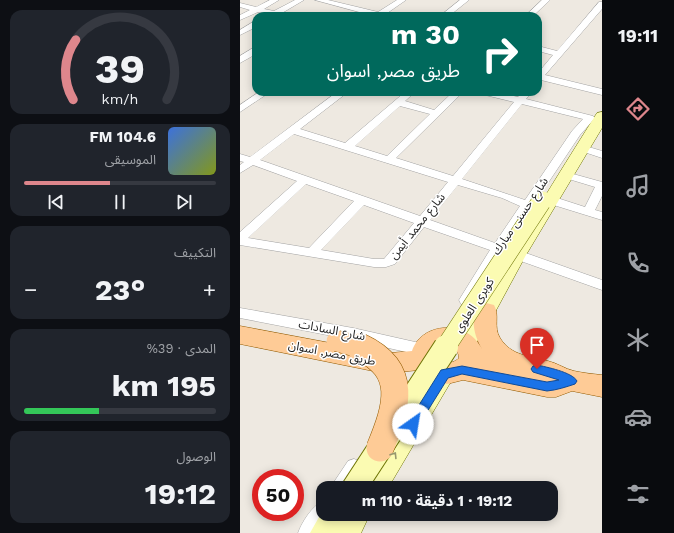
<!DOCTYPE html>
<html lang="ar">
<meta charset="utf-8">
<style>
body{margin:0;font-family:"Work Sans","Noto Sans Arabic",sans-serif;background:#20242c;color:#f1f3f6;direction:rtl;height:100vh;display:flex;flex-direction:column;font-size:15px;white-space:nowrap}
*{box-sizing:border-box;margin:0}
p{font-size:13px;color:#9ea1a6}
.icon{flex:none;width:22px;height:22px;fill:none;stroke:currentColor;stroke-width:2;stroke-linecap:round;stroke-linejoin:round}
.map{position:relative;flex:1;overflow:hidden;direction:ltr}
.sheet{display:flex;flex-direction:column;gap:10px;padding:10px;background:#0d0f14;width:240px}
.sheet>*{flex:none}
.top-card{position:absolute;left:12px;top:12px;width:290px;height:84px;border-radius:12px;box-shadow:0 2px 10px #0003;direction:rtl;background:#00695c;color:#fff;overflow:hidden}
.speed{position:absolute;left:12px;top:469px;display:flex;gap:8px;font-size:20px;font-weight:700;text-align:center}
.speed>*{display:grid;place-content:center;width:52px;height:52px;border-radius:50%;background:#171b24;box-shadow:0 2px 10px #0003;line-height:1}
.speed .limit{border:6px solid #d22;background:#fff;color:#111}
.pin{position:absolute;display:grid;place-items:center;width:34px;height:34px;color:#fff;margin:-41px -17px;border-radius:50% 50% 50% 0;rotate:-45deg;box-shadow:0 0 4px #0007}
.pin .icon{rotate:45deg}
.me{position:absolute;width:44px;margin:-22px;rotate:32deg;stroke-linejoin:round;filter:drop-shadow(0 0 3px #0008)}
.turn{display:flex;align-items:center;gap:14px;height:84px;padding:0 16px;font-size:18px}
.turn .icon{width:52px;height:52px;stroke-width:2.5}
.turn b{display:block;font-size:28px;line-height:34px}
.big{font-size:30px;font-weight:700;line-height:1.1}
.sheet .widget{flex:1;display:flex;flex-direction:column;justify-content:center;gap:6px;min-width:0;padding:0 14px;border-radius:12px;background:#20242c}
.sheet .dial{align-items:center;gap:0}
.dial svg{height:104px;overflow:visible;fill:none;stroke:#363941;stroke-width:7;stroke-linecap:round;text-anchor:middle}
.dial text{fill:#f1f3f6;stroke:none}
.song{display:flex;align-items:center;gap:12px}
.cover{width:48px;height:48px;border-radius:6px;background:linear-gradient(135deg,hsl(220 70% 55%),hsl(70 70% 35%))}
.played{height:4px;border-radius:2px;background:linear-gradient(90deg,#de868c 45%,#363941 45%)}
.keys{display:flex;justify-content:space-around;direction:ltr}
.heat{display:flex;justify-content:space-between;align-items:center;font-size:22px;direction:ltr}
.charge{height:6px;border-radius:3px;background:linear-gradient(90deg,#34c759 39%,#363941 0)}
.trip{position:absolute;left:76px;top:481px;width:242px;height:40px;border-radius:12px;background:#171b24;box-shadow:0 2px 10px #0003;font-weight:700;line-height:40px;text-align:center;direction:rtl}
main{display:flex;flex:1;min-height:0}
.tab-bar{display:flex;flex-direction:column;width:72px;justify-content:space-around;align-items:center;background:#090b0e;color:#9ea1a6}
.tab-bar .icon{width:28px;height:28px}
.tab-bar .active{color:#de868c}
.tab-bar b{font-size:18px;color:#f1f3f6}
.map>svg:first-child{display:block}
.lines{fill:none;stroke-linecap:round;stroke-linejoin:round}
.minor-casing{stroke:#a3a3a3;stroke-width:1}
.secondary-casing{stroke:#6d7302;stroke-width:1}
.primary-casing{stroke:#935b00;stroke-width:1}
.minor{fill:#fff;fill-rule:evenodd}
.secondary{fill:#fbfbb2;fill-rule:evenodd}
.primary{fill:#fecb96;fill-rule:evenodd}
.secondary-bridge-far2-casing{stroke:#6d7302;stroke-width:16;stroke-linecap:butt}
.secondary-bridge-far1-casing{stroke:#6d7302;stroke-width:20;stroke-linecap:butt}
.secondary-bridge-casing{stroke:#6d7302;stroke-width:26;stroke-linecap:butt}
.primary-bridge-far1-casing{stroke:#935b00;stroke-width:22;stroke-linecap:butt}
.primary-bridge-casing{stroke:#935b00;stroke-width:28;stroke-linecap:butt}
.secondary-bridge-far2{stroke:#fbfbb2;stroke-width:15}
.secondary-bridge-far1{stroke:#fbfbb2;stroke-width:19}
.secondary-bridge{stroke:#fbfbb2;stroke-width:24}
.primary-bridge-far1{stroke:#fecb96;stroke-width:21}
.primary-bridge{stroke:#fecb96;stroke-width:27}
.oneway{stroke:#97976e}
.route{fill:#1a73e8;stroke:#114b97}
.labels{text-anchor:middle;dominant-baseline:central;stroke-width:3;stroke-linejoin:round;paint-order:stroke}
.street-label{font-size:12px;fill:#1c1c1c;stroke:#fff}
</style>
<main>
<nav class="tab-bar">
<b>19:11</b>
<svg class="icon active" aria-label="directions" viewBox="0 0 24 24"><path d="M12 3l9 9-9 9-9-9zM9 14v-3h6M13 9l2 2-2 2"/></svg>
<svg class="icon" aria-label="music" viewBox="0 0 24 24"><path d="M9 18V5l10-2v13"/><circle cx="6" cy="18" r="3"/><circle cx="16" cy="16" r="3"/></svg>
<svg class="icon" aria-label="phone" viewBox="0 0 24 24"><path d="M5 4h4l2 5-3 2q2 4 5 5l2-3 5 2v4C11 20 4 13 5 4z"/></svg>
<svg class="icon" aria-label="climate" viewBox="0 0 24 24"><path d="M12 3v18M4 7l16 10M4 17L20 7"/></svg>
<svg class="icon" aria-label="car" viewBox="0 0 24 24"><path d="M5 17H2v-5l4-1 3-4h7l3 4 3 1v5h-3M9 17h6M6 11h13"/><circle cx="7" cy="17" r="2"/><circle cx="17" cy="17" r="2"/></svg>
<svg class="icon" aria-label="filters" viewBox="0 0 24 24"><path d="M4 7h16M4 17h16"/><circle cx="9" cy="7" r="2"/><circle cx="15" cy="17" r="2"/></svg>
</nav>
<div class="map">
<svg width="362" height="533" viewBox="0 0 362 533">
<rect width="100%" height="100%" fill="#eee9e1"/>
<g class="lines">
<defs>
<g id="minor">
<polygon points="30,0 39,0 24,9 34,11 55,0 64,0 42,13 49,16 30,16 30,14 18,12 0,20 0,15 10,10 0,7 0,3 16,7"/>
<polygon points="75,0 88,0 138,12 157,0 166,0 143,16 134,16"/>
<polygon points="220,0 229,0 209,16 200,16"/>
<polygon points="302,0 310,0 293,16 285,16"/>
<polygon points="359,2 362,2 362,9 305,75 362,89 362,95 301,80 298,81 298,73 313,55 298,51 298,46 317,51"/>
<polygon points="13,22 16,22 16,27 0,35 0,30"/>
<polygon points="13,48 16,48 16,54 0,63 0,56"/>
<polygon points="19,92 30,92 0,112 0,105"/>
<path d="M97 92H108L60 129 105 143 165 92H175L165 101 194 110 213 92H223L156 158 213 176 274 102 241 94 239 92H255L278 97 282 92H292L286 99 353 116 355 118 340 135 266 246 362 280V290L261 254 231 304 226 305 221 304 219 300 250 250 184 227 155 264 146 267H134L0 245V232L57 181 13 165 0 173V165L4 162 0 161V154L10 157ZM282 104 343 119 332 131 285 200 222 179ZM160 106 190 114 147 156 115 146ZM54 134 208 182 180 216 20 160ZM66 184 114 201 69 248 8 238ZM218 185 262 198 280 206 255 243 190 220ZM124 205 174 223 144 259H134L81 250Z"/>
<polygon points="342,145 362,151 362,158 338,150 337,148"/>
<polygon points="326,172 362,182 362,196 355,210 362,212 362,220 307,203 305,200 307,197 311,196 345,207 355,187 322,177 321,175 322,173"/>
<polygon points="0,308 113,328 184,344 189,346 191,350 189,354 184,356 113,340 0,318"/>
<polygon points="114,459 120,461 123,467 110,488 90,488 108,461"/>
<path d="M83 501V514H90L78 533H58C62 522 72 506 83 501Z"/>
</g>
<g id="secondary">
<path d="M362 112V128L286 255 253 316 233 348 225 350 217 348 214 342C221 328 232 317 240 304 277 241 316 178 355 116L357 113Z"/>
<polygon points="205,364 213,366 216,373 148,488 120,488 124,479 197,366"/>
<polygon points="83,510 83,514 130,514 121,533 70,533"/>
</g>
<path id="primary" d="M246 303 254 305C260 315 253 327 260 338 271 356 290 356 308 361 317 363 325 369 334 371 343 373 353 374 362 375V397L332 391 316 397H307L223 380 207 384 189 379 179 370 150 373 133 371 0 344V326L133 351 150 353 172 351C180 326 216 320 235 339 238 342 240 346 242 349 234 335 230 320 238 305ZM204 345C212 346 219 350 219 358 212 366 194 364 196 351Z"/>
</defs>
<use href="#minor" class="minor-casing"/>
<use href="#secondary" class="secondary-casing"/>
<use href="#primary" class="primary-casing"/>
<use href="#minor" class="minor"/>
<use href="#secondary" class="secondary"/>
<use href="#primary" class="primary"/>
<defs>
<polyline id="secondary-bridge-far2" points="300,203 303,199"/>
<polyline id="secondary-bridge-far1" points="205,348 301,202"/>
<polyline id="secondary-bridge" points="114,488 206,347"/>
<polyline id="primary-bridge-far1" points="97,341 122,348"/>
<path id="primary-bridge" d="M120 347C169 370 157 407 140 448"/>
</defs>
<use href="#secondary-bridge-far2" class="secondary-bridge-far2-casing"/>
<use href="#secondary-bridge-far1" class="secondary-bridge-far1-casing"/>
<use href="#secondary-bridge" class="secondary-bridge-casing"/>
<use href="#primary-bridge-far1" class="primary-bridge-far1-casing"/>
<use href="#primary-bridge" class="primary-bridge-casing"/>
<use href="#secondary-bridge-far2" class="secondary-bridge-far2"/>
<use href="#secondary-bridge-far1" class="secondary-bridge-far1"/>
<use href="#secondary-bridge" class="secondary-bridge"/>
<use href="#primary-bridge-far1" class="primary-bridge-far1"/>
<use href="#primary-bridge" class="primary-bridge"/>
</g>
<defs><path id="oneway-chevron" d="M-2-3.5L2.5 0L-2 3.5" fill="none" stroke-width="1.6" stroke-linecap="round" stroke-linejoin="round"/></defs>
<use class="oneway" href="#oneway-chevron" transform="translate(154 455) rotate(-58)"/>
<path class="route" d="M297 365C306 367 332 372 337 381L335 384C326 387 317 390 307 391L222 374 208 378 177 428 173 429 169 428 167 424 169 421 201 370 222 366 307 382 319 380 293 372 291 369 293 366Z"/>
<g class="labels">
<g class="street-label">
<text transform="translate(280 216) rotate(-56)">شارع حسنى مبارك</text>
<text transform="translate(177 226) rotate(-51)">شارع محمد أيمن</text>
<text transform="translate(234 305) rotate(-57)">كوبرى العلوى</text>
<text transform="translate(92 330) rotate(11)">شارع السادات</text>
<text transform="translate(92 353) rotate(11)">طريق مصر, اسوان</text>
</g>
</g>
</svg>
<div class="speed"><div class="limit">50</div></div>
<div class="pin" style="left:297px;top:369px;background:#d93025"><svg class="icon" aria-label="arrive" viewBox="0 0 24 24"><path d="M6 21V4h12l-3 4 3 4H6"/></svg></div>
<svg class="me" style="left:173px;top:424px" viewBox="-20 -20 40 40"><circle r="19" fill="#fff"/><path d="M0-13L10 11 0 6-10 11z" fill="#1a73e8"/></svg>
<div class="trip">19:12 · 1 دقيقة · 110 m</div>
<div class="top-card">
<div class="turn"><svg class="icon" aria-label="right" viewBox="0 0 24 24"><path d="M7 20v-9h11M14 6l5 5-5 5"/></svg><div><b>30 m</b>طريق مصر, اسوان</div></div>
</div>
</div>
<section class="sheet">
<div class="widget dial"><svg viewBox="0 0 100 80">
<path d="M14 69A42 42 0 1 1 86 69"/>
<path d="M14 69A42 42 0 0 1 16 23" stroke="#de868c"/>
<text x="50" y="56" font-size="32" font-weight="700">39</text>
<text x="50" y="72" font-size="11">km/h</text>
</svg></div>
<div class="widget">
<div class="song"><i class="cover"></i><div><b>104.6 FM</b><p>الموسيقى</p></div></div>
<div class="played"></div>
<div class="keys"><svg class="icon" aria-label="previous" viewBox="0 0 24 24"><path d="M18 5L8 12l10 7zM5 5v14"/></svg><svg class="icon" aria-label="pause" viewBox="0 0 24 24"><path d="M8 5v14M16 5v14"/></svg><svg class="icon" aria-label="next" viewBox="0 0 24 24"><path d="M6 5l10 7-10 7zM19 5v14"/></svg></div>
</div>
<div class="widget"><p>التكييف</p>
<div class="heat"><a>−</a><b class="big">23°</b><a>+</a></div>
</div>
<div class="widget"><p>المدى · 39%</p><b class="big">195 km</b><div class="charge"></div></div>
<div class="widget"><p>الوصول</p><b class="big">19:12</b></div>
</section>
</main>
